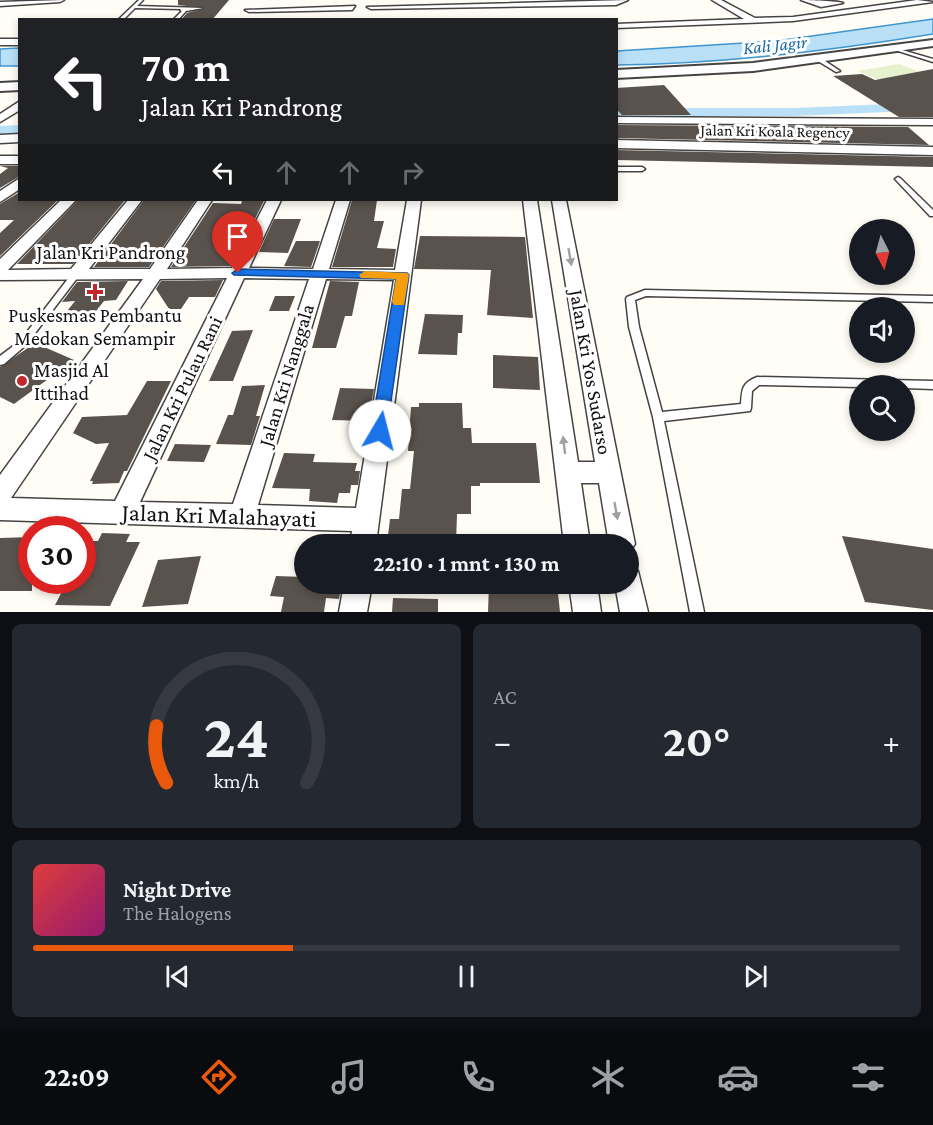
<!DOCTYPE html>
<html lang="id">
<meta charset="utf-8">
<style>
body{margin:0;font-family:"Crimson Pro",serif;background:#242831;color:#f1f3f6;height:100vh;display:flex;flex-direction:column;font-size:22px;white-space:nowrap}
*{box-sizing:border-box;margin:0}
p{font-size:20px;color:#9ea1a6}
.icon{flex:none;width:33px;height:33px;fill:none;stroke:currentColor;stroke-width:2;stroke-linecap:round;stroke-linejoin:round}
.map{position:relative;height:612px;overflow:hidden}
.panel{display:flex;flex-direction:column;gap:12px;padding:12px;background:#0d0f14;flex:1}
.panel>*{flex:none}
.banner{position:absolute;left:18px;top:18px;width:600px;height:183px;border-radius:0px;box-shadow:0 3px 9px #0003;background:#202124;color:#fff;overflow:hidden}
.needle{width:39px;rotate:174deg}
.controls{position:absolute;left:849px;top:219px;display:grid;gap:12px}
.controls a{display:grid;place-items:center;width:66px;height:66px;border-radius:50%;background:#171b24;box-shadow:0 3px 9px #0003;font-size:30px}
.speed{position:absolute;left:18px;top:516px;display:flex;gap:12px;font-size:30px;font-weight:700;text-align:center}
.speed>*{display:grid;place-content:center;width:78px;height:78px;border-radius:50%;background:#171b24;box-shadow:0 3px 9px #0003;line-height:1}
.speed .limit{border:9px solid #d22;background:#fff;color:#111}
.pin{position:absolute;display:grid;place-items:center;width:51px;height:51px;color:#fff;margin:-62px -26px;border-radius:50% 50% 50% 0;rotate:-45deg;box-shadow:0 0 6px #0007}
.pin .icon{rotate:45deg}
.me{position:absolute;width:66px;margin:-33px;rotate:8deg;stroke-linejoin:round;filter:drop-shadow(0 0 4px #0008)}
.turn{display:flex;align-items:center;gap:21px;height:126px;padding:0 24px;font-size:27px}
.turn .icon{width:78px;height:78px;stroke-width:2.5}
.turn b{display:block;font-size:42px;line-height:51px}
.lanes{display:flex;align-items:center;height:57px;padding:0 24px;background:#0003;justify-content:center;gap:30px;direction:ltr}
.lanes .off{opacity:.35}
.big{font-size:45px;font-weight:700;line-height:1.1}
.panel .widget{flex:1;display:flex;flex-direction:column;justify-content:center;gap:9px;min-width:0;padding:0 21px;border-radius:9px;background:#242831}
.panel .dial{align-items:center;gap:0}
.dial svg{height:156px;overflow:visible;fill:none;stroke:#363941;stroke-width:7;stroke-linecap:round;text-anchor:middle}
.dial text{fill:#f1f3f6;stroke:none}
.song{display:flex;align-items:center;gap:18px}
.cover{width:72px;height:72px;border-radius:9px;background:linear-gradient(135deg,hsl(0 70% 55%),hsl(320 70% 35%))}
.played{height:6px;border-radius:3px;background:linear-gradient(90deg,#ea580c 30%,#363941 30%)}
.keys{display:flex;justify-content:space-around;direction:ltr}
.heat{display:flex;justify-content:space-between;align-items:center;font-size:33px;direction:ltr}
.panel .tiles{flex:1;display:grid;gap:12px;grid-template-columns:1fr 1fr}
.widget:last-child{grid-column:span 2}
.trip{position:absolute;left:294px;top:534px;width:345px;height:60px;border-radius:30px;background:#171b24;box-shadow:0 3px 9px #0003;font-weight:700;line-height:60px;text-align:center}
.menu{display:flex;height:96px;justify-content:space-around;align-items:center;background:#090b0e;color:#9ea1a6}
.menu .icon{width:42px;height:42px}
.menu .current{color:#ea580c}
.menu b{font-size:27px;color:#f1f3f6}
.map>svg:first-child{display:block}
.pitch{fill:#e6f2cf}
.water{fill:#b9e0f7;stroke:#3f96cf;stroke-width:1.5}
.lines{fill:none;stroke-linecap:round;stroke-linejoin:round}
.canal{fill:#b9e0f7;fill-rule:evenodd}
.building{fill:#5a524d}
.service-casing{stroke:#444;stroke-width:3}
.minor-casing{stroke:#444;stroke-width:3}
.tertiary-casing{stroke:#444;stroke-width:4}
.service{fill:#fff;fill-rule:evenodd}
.minor{fill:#fff;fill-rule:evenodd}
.tertiary{fill:#fff;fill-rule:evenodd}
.oneway{fill:#a0a0a0}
.route{fill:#1a73e8;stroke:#114b97;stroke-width:1.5}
.slow{fill:#f59e0b}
.poi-dot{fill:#c4262e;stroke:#fff;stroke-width:2}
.labels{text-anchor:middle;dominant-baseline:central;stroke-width:6;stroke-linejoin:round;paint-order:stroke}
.far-street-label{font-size:16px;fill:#111;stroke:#fff}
.far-water-label{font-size:18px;font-style:italic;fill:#1768a6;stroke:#fff}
.street-label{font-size:20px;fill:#111;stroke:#fff}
.poi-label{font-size:20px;fill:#111;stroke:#fff}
.near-street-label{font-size:24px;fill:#111;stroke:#fff}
</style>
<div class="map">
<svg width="933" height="612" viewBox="0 0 933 612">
<rect width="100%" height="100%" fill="#fffdf5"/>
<polygon class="pitch" points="899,64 933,77 909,91 857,71"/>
<g class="water">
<path d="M933 19V34C829 51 722 64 617 65V51L776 41Z"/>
<polygon points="19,48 19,66 0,66 0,49"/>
</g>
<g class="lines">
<g class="canal">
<polygon points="933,102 933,110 795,116 616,116 616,108 795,108"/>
<polygon points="20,125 20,133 0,134 0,126"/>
</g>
</g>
<g class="building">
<polygon points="178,0 229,0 212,20 181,20 187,13 205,8 178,5"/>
<polygon points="933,69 933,117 899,117 833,76 862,74 875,80"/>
<polygon points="664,85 691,115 622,115 616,109 616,88"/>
<polygon points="616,125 908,127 929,145 616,138"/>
<polygon points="616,150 933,157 933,167 616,160"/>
<polygon points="0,166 20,166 20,176 0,188 0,174 8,168"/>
<polygon points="20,192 20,200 58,200 0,256 0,233 14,220 0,220 0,204"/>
<polygon points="78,200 125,200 73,264 17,264"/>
<polygon points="144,200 196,200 149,267 94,267"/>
<polygon points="352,200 377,200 374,221 384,221 377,248 396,249 393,267 332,267"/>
<polygon points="242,201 264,201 231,266 171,267 213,203 241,204"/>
<polygon points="274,219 301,219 288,253 259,252"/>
<polygon points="420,236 525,237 533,318 487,315 491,270 414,269"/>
<polygon points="296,241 320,241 311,267 284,266"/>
<polygon points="223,280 215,297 189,297 181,309 169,309 156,289 161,281"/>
<polygon points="128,281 116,300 104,301 88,321 60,320 75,301 62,302 77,282"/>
<polygon points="330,281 359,282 352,316 345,316 336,348 312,348"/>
<polygon points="275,296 295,296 289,311 269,311"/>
<polygon points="425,314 463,315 462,333 458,333 457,355 418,354"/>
<polygon points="253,330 233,381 209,381 232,331"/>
<polygon points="35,343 74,360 14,404 0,397 0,367"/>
<polygon points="493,355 538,357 540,390 493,388"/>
<polygon points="147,381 171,381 127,471 124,471 119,483 92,484 93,481 90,481 109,443 96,444 73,433 82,417 127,415"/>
<polygon points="265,385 256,416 260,416 251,445 216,444 228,415 233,415 242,386"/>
<polygon points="340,388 374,389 368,421 332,420"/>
<polygon points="419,403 462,403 463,428 471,428 472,443 536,443 540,483 480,483 480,486 471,486 471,514 457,514 456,544 387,544 390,519 399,519 402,489 410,489 414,451 408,451 411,407 419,407"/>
<polygon points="175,444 211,445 204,462 167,461"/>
<polygon points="284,453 315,454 313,462 357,463 355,471 360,471 358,485 351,485 350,493 339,493 337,503 309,501 310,489 272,488"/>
<polygon points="102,533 130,534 126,542 140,542 110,606 55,605 68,580 82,580 82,553 89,541 98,541"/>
<polygon points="842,536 933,549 933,610 865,602"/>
<polygon points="32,537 32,591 0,591 0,538"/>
<polygon points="201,556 188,604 142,607 158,560"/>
<polygon points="276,576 304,577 304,584 342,584 339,599 326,598 324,612 281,612 284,597 270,596"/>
<polygon points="489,584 557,584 560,612 488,612"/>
<polygon points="393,598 438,599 438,612 392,612"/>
</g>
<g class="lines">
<defs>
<g id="service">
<polygon points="139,0 143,0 137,6 203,8 186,11 178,20 173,20 182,11 180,10 181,9 135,8 123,20 118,20"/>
<polygon points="895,48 933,59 933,62 895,50"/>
<polygon points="818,59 822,59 840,71 836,72 818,61"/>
<polygon points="616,167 642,167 645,169 642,171 616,171"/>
<polygon points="898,177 900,178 933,210 933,216 930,216 896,180 895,179"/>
<polygon points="77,270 81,273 26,345 4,364 0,365 0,356 20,341 74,271"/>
<path d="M645 290 933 296V302L646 296 635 300 639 327 662 412 741 404C742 389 742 383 757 377L933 381V389L904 388V386H860V387L759 385 752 391 751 408 750 411 664 421 704 612H690L653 417 629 327 626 299 627 297Z"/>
</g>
<g id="minor">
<polygon points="64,0 60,2 0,6 0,2"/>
<polygon points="628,0 616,5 371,9 367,7"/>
<polygon points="712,0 721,0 755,18 793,17 917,0 933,2 793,21 616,28 616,24 744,19"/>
<path d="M801 0C809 0 838 1 843 3L821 7Z"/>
<polygon points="355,6 352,10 249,12 245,10"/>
<rect x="0" y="39" width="20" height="6"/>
<polygon points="20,101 20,110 0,122 0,114"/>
<polygon points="616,117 933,119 933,125 616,123"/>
<polygon points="20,134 20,142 0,143 0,135"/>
<polygon points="616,140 933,147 933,155 616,148"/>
<rect x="0" y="156" width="20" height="8"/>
<polygon points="20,178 20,189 0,202 0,191"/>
<path d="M61 200H76L8 270 71 269 128 200H142L89 269H150L198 200H212L167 269 232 268 267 200H281L249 268 313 269 336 200H350L329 269 395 270 407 200H421L376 544H350L352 531 0 520V475L143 279 0 280V259ZM227 278 115 501 11 498 160 279ZM244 278 309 279 233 504 140 502ZM326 279 394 280 356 508 258 505Z"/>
<polygon points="523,200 537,200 578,462 595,462 552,200 566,200 635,544 628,554 628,544 609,544 599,483 581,483 590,544 564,544"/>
<polygon points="628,567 638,571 648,612 620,612 615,584 628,584"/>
<polygon points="344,584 372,584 367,612 339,612"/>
<polygon points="569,584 597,584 601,612 573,612"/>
</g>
<g id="tertiary">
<polygon points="933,40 933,46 753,71 616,78 616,70 753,63"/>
<polygon points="20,82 20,90 0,91 0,83"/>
</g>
</defs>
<use href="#service" class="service-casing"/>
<use href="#minor" class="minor-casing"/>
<use href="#tertiary" class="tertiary-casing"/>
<use href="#service" class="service"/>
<use href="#minor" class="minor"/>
<use href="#tertiary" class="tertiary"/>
</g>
<defs><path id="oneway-solid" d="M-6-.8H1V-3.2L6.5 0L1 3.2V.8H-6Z" transform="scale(1.5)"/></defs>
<g class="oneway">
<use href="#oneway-solid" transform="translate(570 257) rotate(80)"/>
<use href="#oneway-solid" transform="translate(564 445) rotate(-97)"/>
<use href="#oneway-solid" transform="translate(616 511) rotate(80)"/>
</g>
<polygon class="route" points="238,269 407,273 409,275 386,436 374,436 371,431 396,279 234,275 232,273"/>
<polygon class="slow" points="365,271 407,273 409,275 404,305 394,305 392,302 396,279 361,278 359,275"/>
<g class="poi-dot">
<path d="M92 283h6v6h6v6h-6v6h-6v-6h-6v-6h6z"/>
<circle cx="22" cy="381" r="6"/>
</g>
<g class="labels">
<g class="far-street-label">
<text transform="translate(775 131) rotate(1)">Jalan Kri Koala Regency</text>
</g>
<g class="far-water-label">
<text transform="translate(775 45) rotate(-6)">Kali Jagir</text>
</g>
<g class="street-label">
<text x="111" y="252">Jalan Kri Pandrong</text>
<text transform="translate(591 372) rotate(80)">Jalan Kri Yos Sudarso</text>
<text transform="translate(286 375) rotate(-73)">Jalan Kri Nanggala</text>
<text transform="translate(182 388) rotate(-64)">Jalan Kri Pulau Rani</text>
</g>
<g class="poi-label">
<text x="95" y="315">Puskesmas Pembantu<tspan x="95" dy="23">Medokan Semampir</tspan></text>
<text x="34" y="370" text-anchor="start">Masjid Al<tspan x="34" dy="23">Ittihad</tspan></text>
</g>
<g class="near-street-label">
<text transform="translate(219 515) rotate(2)">Jalan Kri Malahayati</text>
</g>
</g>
</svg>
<div class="controls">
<a><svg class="needle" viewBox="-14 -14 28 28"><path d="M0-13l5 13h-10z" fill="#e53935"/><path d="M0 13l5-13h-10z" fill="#9ea1a6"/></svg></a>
<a><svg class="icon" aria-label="sound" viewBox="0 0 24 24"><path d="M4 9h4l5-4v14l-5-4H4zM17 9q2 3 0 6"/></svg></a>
<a><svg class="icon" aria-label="search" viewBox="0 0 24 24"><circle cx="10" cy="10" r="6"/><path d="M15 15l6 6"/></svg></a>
</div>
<div class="speed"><div class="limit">30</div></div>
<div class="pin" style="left:238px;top:273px;background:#d93025"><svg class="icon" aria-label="arrive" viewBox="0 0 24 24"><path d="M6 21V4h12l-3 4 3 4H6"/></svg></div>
<svg class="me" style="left:380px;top:431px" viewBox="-20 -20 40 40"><circle r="19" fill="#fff"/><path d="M0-13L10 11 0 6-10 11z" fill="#1a73e8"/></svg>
<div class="trip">22:10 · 1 mnt · 130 m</div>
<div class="banner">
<div class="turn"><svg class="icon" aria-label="left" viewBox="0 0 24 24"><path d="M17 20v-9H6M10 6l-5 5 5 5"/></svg><div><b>70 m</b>Jalan Kri Pandrong</div></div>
<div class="lanes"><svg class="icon" aria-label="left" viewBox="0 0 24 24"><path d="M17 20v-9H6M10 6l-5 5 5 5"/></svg><svg class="icon off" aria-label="ahead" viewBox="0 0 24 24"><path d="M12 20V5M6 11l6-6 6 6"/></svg><svg class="icon off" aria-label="ahead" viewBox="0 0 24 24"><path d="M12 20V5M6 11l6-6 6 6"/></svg><svg class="icon off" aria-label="right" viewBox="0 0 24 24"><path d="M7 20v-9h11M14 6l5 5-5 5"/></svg></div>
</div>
</div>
<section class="panel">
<div class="tiles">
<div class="widget dial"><svg viewBox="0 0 100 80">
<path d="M14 69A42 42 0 1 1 86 69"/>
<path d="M14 69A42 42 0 0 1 9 40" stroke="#ea580c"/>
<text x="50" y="56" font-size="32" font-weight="700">24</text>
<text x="50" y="72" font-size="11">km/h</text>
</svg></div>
<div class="widget"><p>AC</p>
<div class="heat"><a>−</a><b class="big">20°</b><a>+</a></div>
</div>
<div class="widget">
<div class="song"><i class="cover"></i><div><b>Night Drive</b><p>The Halogens</p></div></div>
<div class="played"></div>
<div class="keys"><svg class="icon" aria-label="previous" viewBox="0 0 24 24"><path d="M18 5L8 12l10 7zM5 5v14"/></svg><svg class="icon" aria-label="pause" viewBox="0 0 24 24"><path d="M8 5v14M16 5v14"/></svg><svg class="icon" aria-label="next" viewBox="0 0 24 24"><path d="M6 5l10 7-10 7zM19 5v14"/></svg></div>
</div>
</div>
</section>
<nav class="menu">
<b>22:09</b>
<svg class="icon current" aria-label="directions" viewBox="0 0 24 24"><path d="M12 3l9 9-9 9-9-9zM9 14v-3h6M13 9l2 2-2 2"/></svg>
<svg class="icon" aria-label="music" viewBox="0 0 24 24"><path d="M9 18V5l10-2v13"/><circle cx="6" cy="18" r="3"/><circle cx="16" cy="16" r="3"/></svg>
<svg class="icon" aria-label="phone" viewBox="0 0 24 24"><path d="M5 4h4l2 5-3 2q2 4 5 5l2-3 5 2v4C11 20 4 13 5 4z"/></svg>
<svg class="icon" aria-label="climate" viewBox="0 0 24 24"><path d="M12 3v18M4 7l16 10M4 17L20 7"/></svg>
<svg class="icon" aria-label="car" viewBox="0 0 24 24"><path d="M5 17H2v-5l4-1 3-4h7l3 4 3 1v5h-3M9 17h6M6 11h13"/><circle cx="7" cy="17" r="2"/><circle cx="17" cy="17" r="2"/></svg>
<svg class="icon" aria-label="filters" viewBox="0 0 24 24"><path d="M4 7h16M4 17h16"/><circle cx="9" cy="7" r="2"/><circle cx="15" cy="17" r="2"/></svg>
</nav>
